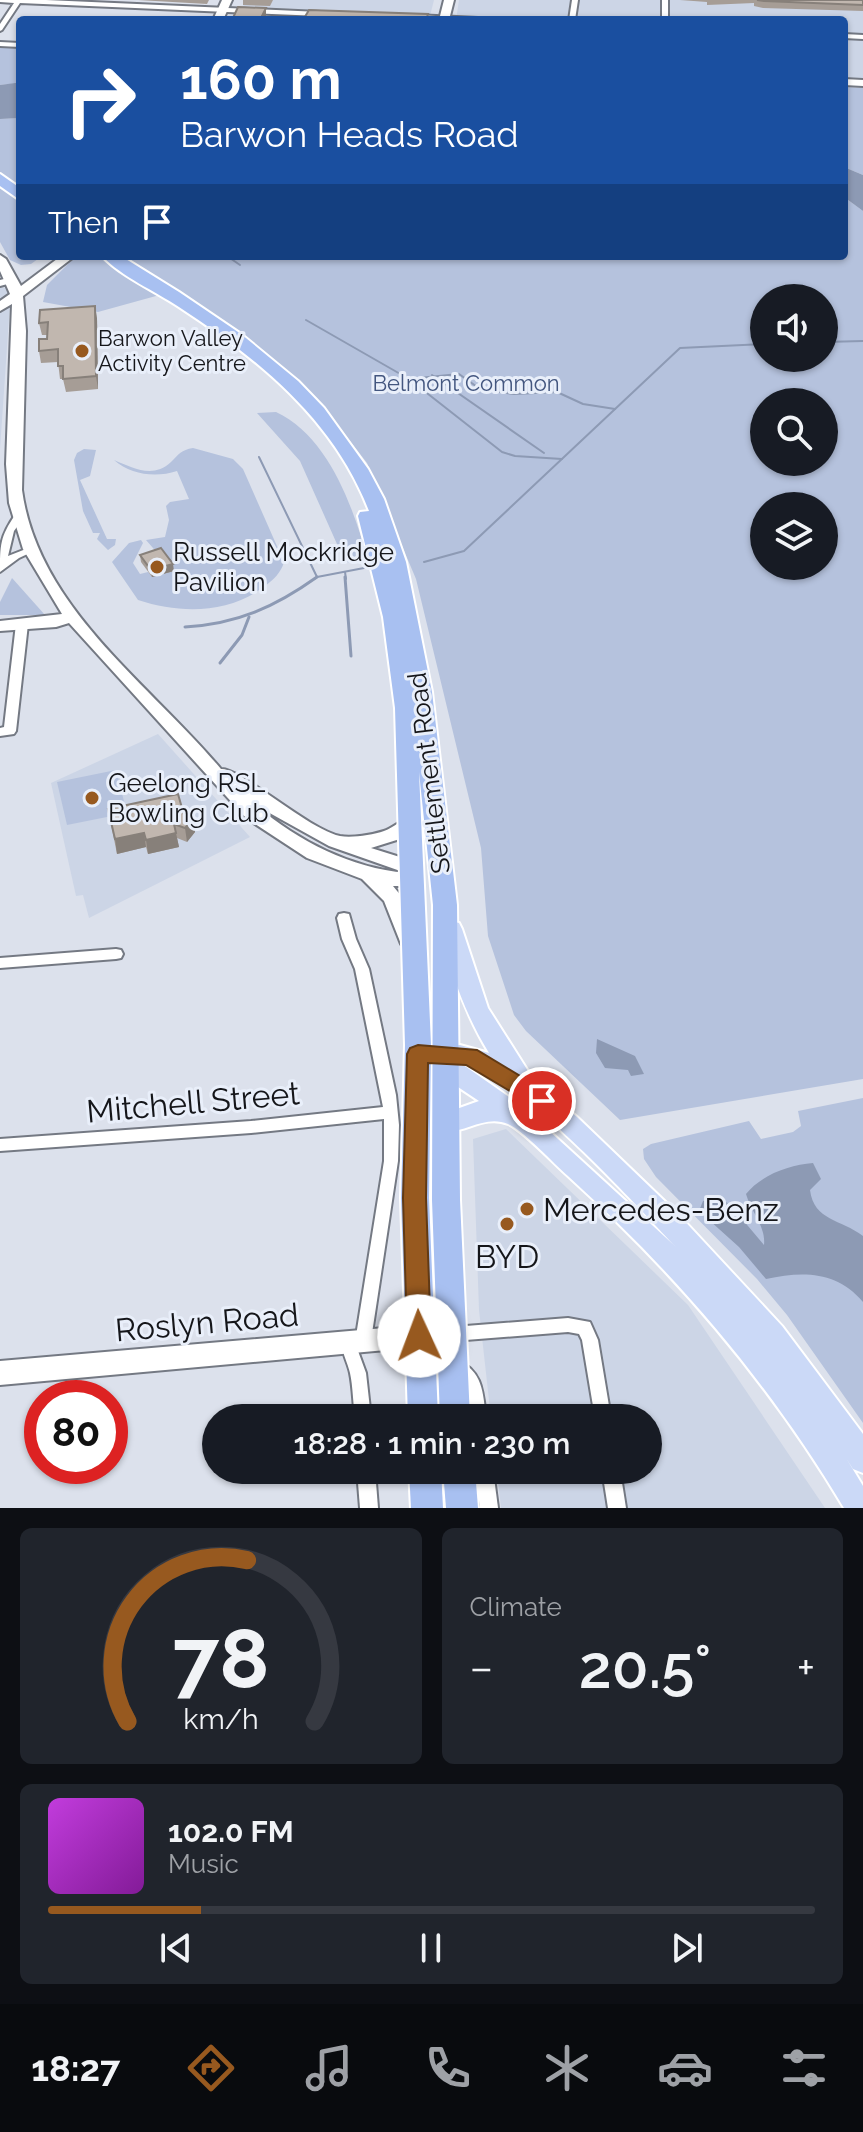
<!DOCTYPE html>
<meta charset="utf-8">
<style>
body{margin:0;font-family:Raleway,sans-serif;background:#20242c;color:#f1f3f6;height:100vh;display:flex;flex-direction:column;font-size:30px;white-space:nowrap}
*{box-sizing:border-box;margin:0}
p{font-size:26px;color:#9ea1a6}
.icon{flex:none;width:44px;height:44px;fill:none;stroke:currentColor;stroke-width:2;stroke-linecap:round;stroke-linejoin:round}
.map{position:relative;height:1508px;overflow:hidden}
.details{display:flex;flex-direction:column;gap:20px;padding:20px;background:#0d0f14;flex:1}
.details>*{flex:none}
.banner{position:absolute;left:16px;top:16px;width:832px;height:244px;border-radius:8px;box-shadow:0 2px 6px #0004;background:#1a4fa0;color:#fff;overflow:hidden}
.fabs{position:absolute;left:750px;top:284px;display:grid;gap:16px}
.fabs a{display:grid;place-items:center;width:88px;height:88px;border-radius:50%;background:#171b24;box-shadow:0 2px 6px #0004;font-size:40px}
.speed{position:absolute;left:24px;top:1380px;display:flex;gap:16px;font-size:40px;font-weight:700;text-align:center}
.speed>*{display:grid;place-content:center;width:104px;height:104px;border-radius:50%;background:#171b24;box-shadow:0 2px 6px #0004;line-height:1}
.speed .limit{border:12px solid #d22;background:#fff;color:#111}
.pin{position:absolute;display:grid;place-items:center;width:68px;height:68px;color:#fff;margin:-34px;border:4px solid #fff;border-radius:50%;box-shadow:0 2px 8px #0007}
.me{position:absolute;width:88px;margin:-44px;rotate:358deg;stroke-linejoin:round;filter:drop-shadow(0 0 6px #0008)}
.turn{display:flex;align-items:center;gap:28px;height:168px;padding:0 32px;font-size:36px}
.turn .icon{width:104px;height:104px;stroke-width:2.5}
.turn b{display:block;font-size:56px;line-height:68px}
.then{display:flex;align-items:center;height:76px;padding:0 32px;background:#0003;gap:16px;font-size:30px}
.big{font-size:60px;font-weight:600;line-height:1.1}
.details .tile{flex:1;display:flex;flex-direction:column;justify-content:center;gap:12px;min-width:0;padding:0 28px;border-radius:12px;background:#20242c}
.details .dial{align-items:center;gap:0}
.dial svg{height:208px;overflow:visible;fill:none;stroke:#363941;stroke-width:7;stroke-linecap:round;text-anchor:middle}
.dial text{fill:#f1f3f6;stroke:none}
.song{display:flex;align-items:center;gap:24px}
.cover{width:96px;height:96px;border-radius:12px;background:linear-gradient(135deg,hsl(290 70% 55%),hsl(290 70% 35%))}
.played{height:8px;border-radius:4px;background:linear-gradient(90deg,#97591f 20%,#363941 20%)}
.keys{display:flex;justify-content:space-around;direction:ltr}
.heat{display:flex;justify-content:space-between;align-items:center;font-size:44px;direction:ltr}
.details .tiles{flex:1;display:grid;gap:20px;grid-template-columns:1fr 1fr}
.tile:last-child{grid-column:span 2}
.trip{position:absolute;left:202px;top:1404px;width:460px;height:80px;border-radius:40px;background:#171b24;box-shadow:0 2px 6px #0004;font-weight:600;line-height:80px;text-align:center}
.menu{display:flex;height:128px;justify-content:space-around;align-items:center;background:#090b0e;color:#9ea1a6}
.menu .icon{width:56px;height:56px}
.menu .on{color:#97591f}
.menu b{font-size:36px;color:#f1f3f6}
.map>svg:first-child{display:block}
.built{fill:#ccd5e6}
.green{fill:#b5c2dd;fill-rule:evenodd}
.water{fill:#8d9ab4}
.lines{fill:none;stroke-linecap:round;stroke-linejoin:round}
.stream-far1{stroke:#8d9ab4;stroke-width:2}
.stream{stroke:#8d9ab4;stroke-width:3}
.street-casing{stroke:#747983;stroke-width:4}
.secondary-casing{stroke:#747983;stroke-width:4}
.primary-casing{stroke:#fff;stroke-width:4}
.highway-casing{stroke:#fff;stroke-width:4}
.street{fill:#fff;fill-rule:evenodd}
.secondary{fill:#fff;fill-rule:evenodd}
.primary{fill:#cbd9f7;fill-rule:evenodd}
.highway{fill:#a8c0f1;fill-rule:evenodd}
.wall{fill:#a69d96}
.shaded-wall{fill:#87807a}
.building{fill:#c1b7af;stroke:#87807a;stroke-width:2}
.route{fill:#97591f;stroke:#623a14;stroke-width:2}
.poi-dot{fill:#97591f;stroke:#e9effa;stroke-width:3}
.labels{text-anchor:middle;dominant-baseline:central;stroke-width:6;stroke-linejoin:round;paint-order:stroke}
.far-poi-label{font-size:22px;fill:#15161a;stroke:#e9effa;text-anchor:start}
.far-park-label{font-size:22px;fill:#43567f;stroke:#e9effa}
.poi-label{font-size:26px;fill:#15161a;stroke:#e9effa;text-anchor:start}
.street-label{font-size:26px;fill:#15161a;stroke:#e9effa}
.near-street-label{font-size:32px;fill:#15161a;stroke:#e9effa}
.near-poi-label{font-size:32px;fill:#15161a;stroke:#e9effa;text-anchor:start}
</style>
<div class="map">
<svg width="863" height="1508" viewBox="0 0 863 1508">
<rect width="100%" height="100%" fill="#dce1ec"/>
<g class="built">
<polygon points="246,0 434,0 430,16 242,9"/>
<polygon points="459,0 863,0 863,79 844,78 844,20 456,20"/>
<polygon points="0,287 11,289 0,449"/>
<polygon points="158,734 250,837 89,918 83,895 76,896 51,783"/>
<polygon points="506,1129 688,1305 825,1508 501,1508 497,1470 648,1470 648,1418 491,1418 479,1310 473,1139"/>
</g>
<g class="green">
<polygon points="0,45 20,48 20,83 0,85"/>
<polygon points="844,87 863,88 863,175 844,167"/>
<polygon points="20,118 20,256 42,256 31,264 21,265 10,260 0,242 0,119"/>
<path d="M844 197 863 211V1079L620 1120 526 1031 514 1015 488 936 481 848 416 579 367 463 317 398 264 351 174 291 98 312 43 302 47 285 76 256H844ZM764 298H824V358H764ZM764 402H824V462H764ZM764 506H824V566H764Z"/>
<path d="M276 412C329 437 353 507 368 560L361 563 345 562 300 461 257 413Z"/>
<path d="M193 448 233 459 243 469 284 562C281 573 273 580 265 586 228 614 181 614 138 600L112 562 129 543 141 540 143 543 133 563 140 574 148 572 152 576 173 571 146 540 165 537 169 520 166 506 170 502 189 499 177 471C156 478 131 475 114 460 133 468 153 479 171 462 179 454 181 450 193 448Z"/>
<polygon points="84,449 96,450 90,476 80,480 107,539 116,539 115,545 108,550 97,539 100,533 93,533 83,511 74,460 77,453"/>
<polygon points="12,578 45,615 0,615 0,602"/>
<polygon points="116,770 127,813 67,825 57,782"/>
<polygon points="863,1098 863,1423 787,1315 757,1279 656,1177 644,1159 643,1149 651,1144 749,1121 761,1139 793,1132 801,1126 798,1111"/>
</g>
<g class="water">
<polygon points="15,83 20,83 20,118 0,119 0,85"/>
<polygon points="844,167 863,175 863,211 844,197"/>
<polygon points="597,1039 635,1056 644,1074 631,1076 628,1070 605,1068 596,1053"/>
<path d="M813 1163 821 1179 810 1190C814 1221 841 1219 863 1236V1302C837 1271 803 1271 766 1279L739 1247 699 1211 703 1201 719 1196 732 1207 764 1245C766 1226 751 1212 746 1194 761 1175 789 1165 813 1163Z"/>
</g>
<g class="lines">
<g class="stream-far1">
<polyline points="227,256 240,265"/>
<polyline points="306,320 409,379 502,452 515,456 562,459"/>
<polyline points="824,342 863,341"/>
<polyline points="432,375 544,453"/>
<polyline points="409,379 459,374 480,389 514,394 557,392 583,404 615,409"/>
<polyline points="259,457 317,577 364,568"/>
<polyline points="424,562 464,551 680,348 764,344"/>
<polyline points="345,572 346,579"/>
<polyline points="314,579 317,577"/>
</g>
<g class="stream">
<polyline points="345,577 351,656"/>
<path d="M185 627C237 624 275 607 317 577"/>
<polyline points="220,663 242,635 249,617"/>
</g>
<defs>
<g id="street">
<polygon points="0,0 46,0 320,12 323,14 320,16 20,3 2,30 0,31 0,24 14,3 0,2"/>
<polygon points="572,0 578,0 575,20 569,20"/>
<rect x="662" y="0" width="6" height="20"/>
<polygon points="415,15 478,18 481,20 413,18 413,16"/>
<polygon points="844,34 863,35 863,39 844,38"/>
<polygon points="0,42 20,43 20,47 0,46"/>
<polygon points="12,277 16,280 15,282 0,286 0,280"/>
<path d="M19 514 24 517 14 531 8 556 31 547 36 550 19 558 0 572C0 545 0 537 15 515Z"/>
<polygon points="22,620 28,624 16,731 14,734 0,736 0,728 4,727 16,624"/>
<path d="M344 913 349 914 356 939 369 969 396 1095 399 1125 398 1161 371 1340 369 1345 363 1348 358 1346V1351L366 1373 371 1418H355C353 1403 353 1387 350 1373 347 1359 339 1350 344 1336L350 1333 356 1336 384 1161V1119L251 1133 0 1151V1139L251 1121 383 1107 355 969 342 939 337 918 339 914Z"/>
<polygon points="116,949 121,950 123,954 121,958 116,959 0,968 0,958"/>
<polygon points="568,1318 590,1322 598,1340 611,1418 595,1418 582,1340 579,1334 568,1332 453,1341 447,1339 445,1334 447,1329 453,1327"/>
<path d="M456 1359C483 1371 483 1392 486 1418H470L466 1389 450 1372 448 1367 450 1362Z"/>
<polygon points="357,1470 375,1470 378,1508 360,1508"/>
<polygon points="475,1470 493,1470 498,1508 480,1508"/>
<polygon points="602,1470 620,1470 626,1508 608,1508"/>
</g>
<g id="secondary">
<polygon points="222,0 232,0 223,20 213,20"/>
<polygon points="444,0 454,0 449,20 439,20"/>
<polygon points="844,79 863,80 863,86 844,85"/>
<path d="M0 255 6 259 21 286 61 256H75L23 296 26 331 22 490C38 608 150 684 221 769 239 767 309 830 340 836 352 838 372 835 384 831 396 827 404 815 418 819L420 824 403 838 371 848 419 863 422 868 414 874 422 881 419 886H393L402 897 418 939 415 944 408 947 401 944 384 901 362 879 307 858 246 818 69 623 56 627 0 631V621L62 614 23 549 9 503 6 464 12 304 0 311V301L10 294 0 271ZM257 806 329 846 406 873C351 868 298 841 257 806Z"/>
<polygon points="419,1325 428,1328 431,1336 428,1344 419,1347 0,1385 0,1361"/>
</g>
<path id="primary" d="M451 921 459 923 462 929 488 1008 533 1079 577 1117 678 1214 782 1326 863 1434V1473L853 1469 846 1458 863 1486V1508H844C769 1382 676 1274 568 1176 554 1164 523 1130 508 1124 483 1113 460 1138 437 1130L434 1123 437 1116 479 1101 437 1073 433 1066 437 1047 460 1045 489 1053C465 1014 451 973 440 929L443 923ZM462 1064C518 1074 634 1203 676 1247L523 1107Z"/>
<g id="highway">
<polygon points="0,174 20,188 20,200 0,186"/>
<path d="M102 256H121L179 292 241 334 298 381 324 408 368 469 384 499 406 562 432 692 457 905 460 1200 470 1418H440L432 1200 433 905 419 772 431 1045 429 1198 438 1418H408L401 1198 405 1045 395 708 383 617 358 516 360 512 369 511C334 420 259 359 179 307 155 291 122 277 102 256Z"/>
<polygon points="409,1470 441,1470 443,1508 411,1508"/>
<polygon points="443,1470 475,1470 478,1508 446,1508"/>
</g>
</defs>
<use href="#street" class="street-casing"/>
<use href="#secondary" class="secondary-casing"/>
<use href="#primary" class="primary-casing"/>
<use href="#highway" class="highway-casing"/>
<use href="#street" class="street"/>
<use href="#secondary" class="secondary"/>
<use href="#primary" class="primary"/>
<use href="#highway" class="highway"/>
</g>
<g class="wall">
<polygon points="138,0 209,0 207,4"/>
<polygon points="243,0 273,0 270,6 243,5"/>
<polygon points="680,0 863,0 863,11 763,8 754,6 754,3 707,5 707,2"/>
<polygon points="97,318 98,389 66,392 63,379 60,379 58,362 41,363 39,351 47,339 47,335 42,335 39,323"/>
<polygon points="140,555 174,571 152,577 141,562"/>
<polygon points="108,809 184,815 195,832 187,842 177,838 179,847 148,854 146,847 117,854"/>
<polygon points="521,1470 565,1470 565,1476 522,1481"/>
</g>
<g class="shaded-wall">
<polygon points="266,8 266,16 264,20 260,20"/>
<polygon points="95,306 97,318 98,389 96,376"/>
<polygon points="173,564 174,571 152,577 151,570"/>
<polygon points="194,818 195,832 187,842 185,828"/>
<polygon points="144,833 146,847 117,854 115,839"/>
<polygon points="176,833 179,847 148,854 146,840"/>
</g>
<g class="building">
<polygon points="757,0 863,0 863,5 764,1"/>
<polygon points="238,7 266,8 260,20 232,20"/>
<polygon points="309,10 428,14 426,20 303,20"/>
<polygon points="201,18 200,20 178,20 178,19"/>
<polygon points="95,306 96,376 63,379 63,366 58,366 58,349 39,351 39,339 47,339 48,322 39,323 40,310"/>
<polygon points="161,548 173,564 151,570 140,555"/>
<polygon points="178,794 184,815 194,818 185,828 174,824 176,833 146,840 144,833 115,839 108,809"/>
<polygon points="522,1470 566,1470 523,1474"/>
</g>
<polygon class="route" points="418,1045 477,1050 550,1094 553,1101 550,1107 542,1110 466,1065 428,1063 426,1198 431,1336 428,1344 419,1347 410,1344 407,1336 403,1198 407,1054 410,1048"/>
<g class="poi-dot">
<circle cx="82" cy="351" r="8"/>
<circle cx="157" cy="567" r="8"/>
<circle cx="92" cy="798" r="8"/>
<circle cx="527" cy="1209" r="8"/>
<circle cx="507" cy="1224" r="8"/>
</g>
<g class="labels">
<g class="far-poi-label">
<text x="98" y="338">Barwon Valley<tspan x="98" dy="25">Activity Centre</tspan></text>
</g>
<g class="far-park-label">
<text x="466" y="383">Belmont Common</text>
</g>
<g class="poi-label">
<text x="173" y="552">Russell Mockridge<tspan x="173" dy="30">Pavilion</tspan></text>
<text x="108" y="783">Geelong RSL<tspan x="108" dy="30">Bowling Club</tspan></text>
</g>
<g class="street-label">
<text transform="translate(429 773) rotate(-97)">Settlement Road</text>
</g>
<g class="near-street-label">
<text transform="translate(193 1102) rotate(-5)">Mitchell Street</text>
<text transform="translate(207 1322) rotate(-5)">Roslyn Road</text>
</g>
<g class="near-poi-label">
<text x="543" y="1209">Mercedes-Benz</text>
<text x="507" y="1256" text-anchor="middle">BYD</text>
</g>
</g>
</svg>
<div class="fabs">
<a><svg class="icon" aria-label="sound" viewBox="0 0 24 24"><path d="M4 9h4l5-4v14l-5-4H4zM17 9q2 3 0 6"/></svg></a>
<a><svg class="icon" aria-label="search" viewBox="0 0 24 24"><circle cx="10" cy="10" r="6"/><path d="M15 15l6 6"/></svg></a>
<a><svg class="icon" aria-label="layers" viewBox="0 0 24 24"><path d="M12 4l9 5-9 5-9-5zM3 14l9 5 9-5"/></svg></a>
</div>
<div class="speed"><div class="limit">80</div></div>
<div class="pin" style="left:542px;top:1101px;background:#d93025"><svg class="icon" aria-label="arrive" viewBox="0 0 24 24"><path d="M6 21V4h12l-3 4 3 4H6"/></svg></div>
<svg class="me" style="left:419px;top:1336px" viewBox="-20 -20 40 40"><circle r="19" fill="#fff"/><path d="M0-13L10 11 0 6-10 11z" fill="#97591f"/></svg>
<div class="trip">18:28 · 1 min · 230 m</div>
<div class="banner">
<div class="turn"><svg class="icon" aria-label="right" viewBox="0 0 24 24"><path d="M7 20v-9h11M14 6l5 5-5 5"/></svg><div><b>160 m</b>Barwon Heads Road</div></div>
<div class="then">Then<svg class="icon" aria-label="arrive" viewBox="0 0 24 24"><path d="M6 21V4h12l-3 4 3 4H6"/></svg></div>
</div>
</div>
<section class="details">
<div class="tiles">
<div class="tile dial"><svg viewBox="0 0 100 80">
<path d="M14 69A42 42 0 1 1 86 69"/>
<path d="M14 69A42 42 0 0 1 60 7" stroke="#97591f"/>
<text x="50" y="56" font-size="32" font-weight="700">78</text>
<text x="50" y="72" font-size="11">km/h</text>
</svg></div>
<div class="tile"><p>Climate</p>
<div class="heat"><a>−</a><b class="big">20.5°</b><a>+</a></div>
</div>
<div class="tile">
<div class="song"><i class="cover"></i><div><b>102.0 FM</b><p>Music</p></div></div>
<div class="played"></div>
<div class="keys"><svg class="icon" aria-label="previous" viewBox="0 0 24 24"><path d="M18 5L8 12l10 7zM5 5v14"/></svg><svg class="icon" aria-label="pause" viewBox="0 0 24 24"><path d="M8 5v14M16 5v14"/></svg><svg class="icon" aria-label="next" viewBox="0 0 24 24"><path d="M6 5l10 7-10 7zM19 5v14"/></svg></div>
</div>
</div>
</section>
<nav class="menu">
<b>18:27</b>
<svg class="icon on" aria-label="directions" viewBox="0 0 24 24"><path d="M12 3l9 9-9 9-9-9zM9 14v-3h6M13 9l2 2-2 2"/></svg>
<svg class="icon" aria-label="music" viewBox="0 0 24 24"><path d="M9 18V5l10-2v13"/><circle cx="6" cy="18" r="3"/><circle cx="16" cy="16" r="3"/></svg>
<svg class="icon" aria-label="phone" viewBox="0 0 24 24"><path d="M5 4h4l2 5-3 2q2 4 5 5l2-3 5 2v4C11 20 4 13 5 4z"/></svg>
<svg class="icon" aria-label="climate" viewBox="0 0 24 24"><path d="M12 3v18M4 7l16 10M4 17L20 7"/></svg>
<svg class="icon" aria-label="car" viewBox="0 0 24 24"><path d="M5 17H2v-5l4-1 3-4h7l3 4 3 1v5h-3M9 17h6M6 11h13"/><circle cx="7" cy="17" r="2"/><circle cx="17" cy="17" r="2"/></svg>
<svg class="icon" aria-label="filters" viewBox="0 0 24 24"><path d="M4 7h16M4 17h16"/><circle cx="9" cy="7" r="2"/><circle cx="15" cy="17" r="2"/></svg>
</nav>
